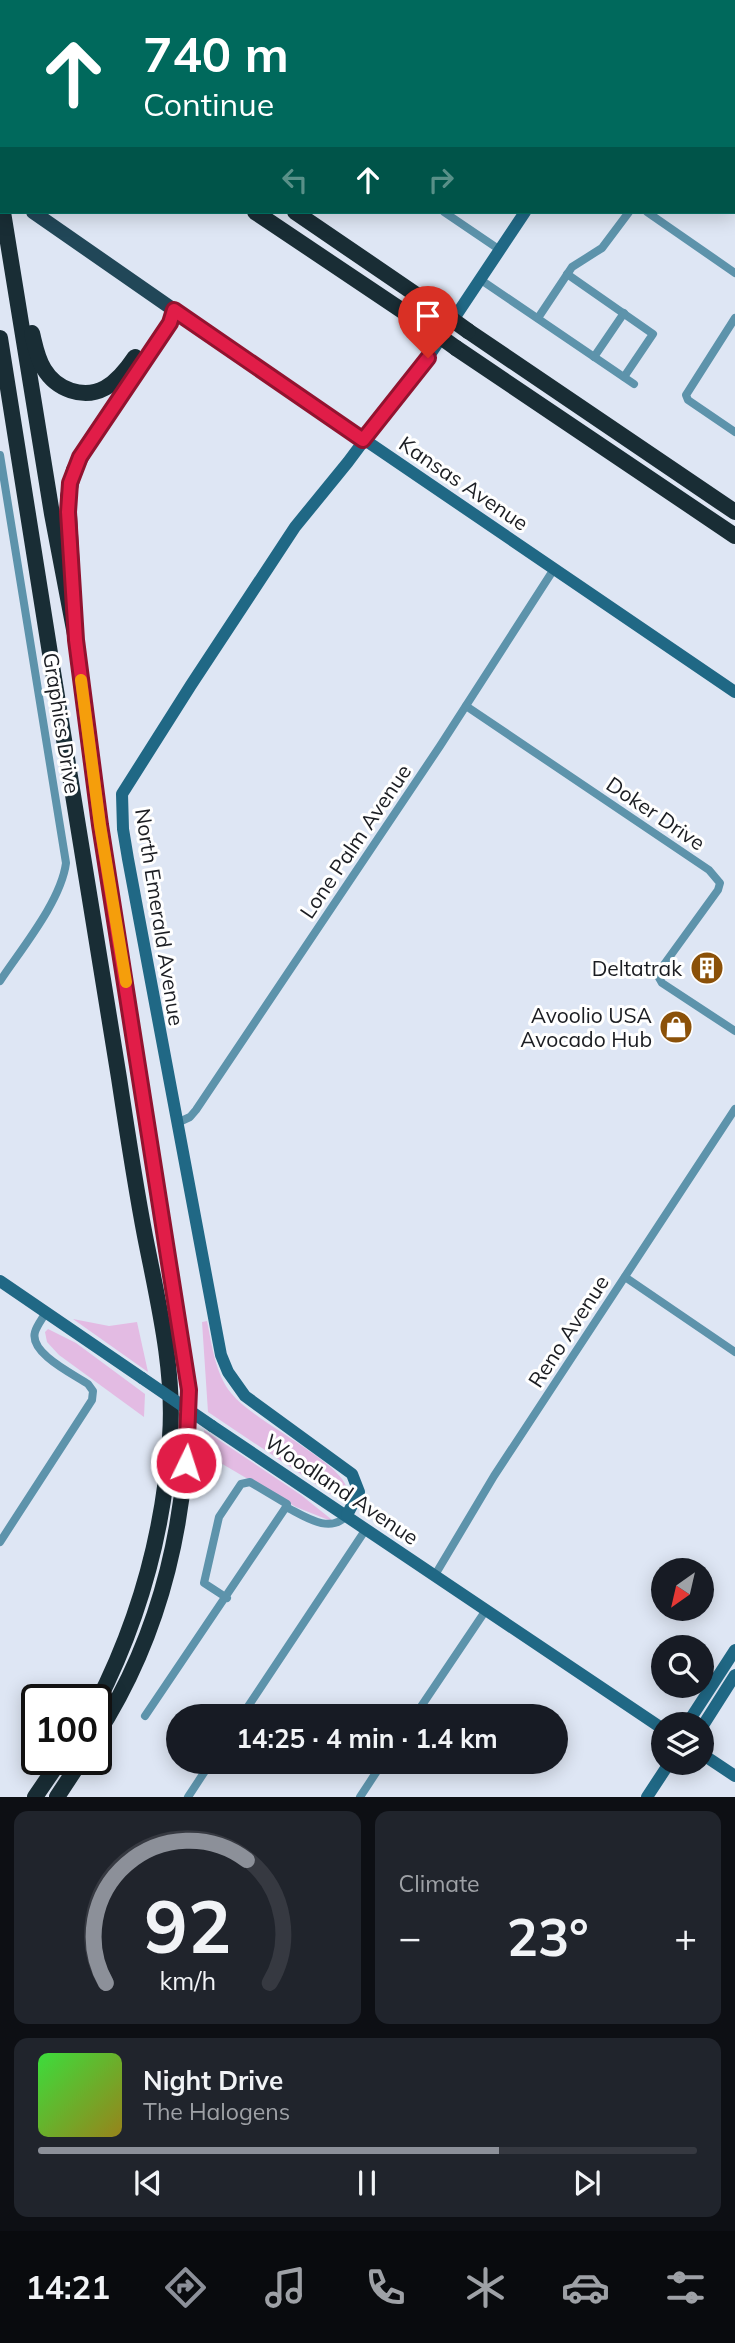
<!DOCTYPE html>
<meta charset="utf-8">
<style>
body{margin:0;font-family:Mulish,sans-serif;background:#20242c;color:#f1f3f6;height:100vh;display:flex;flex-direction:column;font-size:26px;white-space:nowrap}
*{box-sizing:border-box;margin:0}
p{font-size:23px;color:#9ea1a6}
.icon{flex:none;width:38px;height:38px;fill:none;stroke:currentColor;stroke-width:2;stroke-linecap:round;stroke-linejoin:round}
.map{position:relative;height:1797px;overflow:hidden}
.panel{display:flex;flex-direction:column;gap:14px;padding:14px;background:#0d0f14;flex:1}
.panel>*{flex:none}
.hud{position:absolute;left:0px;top:0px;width:735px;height:214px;box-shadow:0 4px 18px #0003;background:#00695c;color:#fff;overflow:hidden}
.needle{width:46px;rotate:214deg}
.buttons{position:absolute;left:651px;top:1558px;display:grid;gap:14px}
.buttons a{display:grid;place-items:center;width:63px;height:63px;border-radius:50%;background:#171b24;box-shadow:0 4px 18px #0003;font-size:35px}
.speed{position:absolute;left:21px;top:1684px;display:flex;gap:14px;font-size:35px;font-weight:700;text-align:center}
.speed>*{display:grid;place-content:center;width:91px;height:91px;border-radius:50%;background:#171b24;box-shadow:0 4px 18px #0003;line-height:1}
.speed .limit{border:4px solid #111;border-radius:10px;background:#fff;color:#111}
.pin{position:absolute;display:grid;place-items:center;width:60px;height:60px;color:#fff;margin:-72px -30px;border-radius:50% 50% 50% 0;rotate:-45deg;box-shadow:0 0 7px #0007}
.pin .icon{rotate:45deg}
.me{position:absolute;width:77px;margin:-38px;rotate:4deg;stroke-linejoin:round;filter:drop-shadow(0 0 5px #0008)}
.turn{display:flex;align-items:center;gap:24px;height:147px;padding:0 28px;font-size:32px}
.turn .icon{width:91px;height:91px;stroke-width:2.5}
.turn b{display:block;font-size:49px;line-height:60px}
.lanes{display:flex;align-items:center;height:66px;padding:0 28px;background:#0003;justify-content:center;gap:35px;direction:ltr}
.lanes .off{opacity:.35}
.big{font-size:52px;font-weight:700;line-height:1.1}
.panel .card{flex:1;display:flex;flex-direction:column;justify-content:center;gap:10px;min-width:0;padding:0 24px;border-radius:14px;background:#20242c}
.panel .dial{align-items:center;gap:0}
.dial svg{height:182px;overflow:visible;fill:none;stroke:#363941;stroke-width:7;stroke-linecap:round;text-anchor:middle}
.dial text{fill:#f1f3f6;stroke:none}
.song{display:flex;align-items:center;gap:21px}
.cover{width:84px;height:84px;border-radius:10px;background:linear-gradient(135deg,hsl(120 70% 55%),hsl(50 70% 35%))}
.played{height:7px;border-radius:4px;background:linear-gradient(90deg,#8c9099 70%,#363941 70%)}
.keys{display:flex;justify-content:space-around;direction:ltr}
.heat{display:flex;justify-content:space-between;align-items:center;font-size:38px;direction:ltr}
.panel .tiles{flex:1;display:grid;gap:14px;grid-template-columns:1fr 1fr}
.card:last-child{grid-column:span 2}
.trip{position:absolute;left:166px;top:1704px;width:402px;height:70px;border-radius:35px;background:#171b24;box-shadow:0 4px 18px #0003;font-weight:700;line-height:70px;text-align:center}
.dock{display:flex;height:112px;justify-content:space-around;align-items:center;background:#090b0e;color:#9ea1a6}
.dock .icon{width:49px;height:49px}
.dock .active{color:#8c9099}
.dock b{font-size:32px;color:#f1f3f6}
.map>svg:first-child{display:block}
.green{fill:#e3bbe3}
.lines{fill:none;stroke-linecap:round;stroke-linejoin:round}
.street{stroke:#5d93ab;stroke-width:8}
.secondary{stroke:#206885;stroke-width:12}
.primary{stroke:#214758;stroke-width:14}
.highway{stroke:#192d35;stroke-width:16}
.secondary-bridge{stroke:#206885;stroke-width:12}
.highway-bridge{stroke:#192d35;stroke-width:16}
.route-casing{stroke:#92132f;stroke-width:18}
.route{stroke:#e11d48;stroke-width:12}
.slow{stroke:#f59e0b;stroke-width:12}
.labels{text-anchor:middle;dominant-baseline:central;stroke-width:6;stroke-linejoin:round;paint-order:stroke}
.street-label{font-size:21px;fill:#1b1d22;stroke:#fff}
.poi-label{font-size:21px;fill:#1b1d22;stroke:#fff;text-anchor:end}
</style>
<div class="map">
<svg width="735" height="1797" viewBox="0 0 735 1797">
<rect width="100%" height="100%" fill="#dee6f4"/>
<g class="green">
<polygon points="73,1319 109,1326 137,1322 148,1372"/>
<path d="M207 1321C212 1345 215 1373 231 1393 254 1422 339 1460 347 1488L342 1497 332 1495 208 1412 202 1322Z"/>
<polygon points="48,1329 76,1343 145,1394 144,1417 59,1355 47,1342 45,1332"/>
<polygon points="204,1430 301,1495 331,1519 331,1521 296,1507 207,1455"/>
</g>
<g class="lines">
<g class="street">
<polyline points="331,0 334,2"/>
<polyline points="119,2 120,0"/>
<polyline points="276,2 278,0"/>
<polyline points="733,69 735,70"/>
<polyline points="733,80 735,77"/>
<polyline points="733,152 735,153"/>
<polyline points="444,212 500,250"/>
<polyline points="647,212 735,273"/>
<polyline points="567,274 653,334 624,377"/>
<polyline points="481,280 634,384"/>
<polyline points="538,318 572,267 602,248 629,212"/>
<polyline points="735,318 686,395 688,400 735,432"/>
<polyline points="594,357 624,313"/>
<path d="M0 455 66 863C61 901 22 948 0 981"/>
<polyline points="466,706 709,870 720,883 718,890 660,970 658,976 662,983 735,1031"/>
<polyline points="177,1123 190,1117 196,1110 440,746 554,569"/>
<polyline points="625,1277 735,1352"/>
<path d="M286 1507C304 1516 330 1535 347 1515"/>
<path d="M0 1542 92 1400 93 1391 88 1384C73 1374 29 1353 35 1332 37 1325 43 1318 46 1312"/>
<polyline points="435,1575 494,1476 735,1109"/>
<polyline points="145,1716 286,1507 287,1504 250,1482 241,1484 219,1517 204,1583 227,1598"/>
<polyline points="241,1717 366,1529"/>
<polyline points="414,1717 486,1610"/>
<polyline points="188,1797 211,1762"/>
<polyline points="360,1797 383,1762"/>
</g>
<g class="secondary">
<polyline points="632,0 635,2"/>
<polyline points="668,2 669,0"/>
<polyline points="174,310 735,692"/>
<polyline points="0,1281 142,1378"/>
<polyline points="212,1426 663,1729"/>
<polyline points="347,1515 359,1492 352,1474 245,1396 228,1372 221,1355 128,859 123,829 122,794 191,685 295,527 348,462 392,403 415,377 525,212"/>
<polyline points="687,1724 735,1650"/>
<polyline points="702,1727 735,1675"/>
<polyline points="702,1754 735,1776"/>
<polyline points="647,1797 670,1762"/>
</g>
<g class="primary">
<polyline points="0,190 2,191"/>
<polyline points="33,212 174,310"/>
</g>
<g class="highway">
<polyline points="24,0 26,2"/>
<polyline points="0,12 2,13"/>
<polyline points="0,26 2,28"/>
<path d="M3 212 52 514 76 640 100 825 189 1390C188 1514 164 1631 96 1736"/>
<polyline points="255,212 431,330"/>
<polyline points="295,212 443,313"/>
<polyline points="468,331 735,512"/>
<path d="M32 333C35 345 37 358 44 369 56 389 83 400 105 388 118 381 127 369 135 357"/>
<path d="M0 338C39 585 78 831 119 1078 127 1131 135 1184 145 1236 158 1302 175 1371 170 1437 164 1532 139 1621 96 1705"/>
<polyline points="456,348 735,536"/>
<polyline points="72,571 68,497 74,470 87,446 170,323 174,310"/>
<polyline points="35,1797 61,1759"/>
<polyline points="57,1797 82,1759"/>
</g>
<polyline class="secondary-bridge" points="142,1378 212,1426"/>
<g class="highway-bridge">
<polyline points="443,313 468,331"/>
<polyline points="431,330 456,348"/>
</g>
</g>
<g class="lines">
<defs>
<polyline id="route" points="186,1463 189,1390 100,825 76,640 68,512 70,483 80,457 170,323 174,310 363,440 428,358"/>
</defs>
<use href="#route" class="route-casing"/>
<use href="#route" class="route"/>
<polyline class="slow" points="81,680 100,825 126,982"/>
</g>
<defs>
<symbol id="building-disc" viewBox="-11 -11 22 22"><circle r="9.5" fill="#8b5109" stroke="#fff"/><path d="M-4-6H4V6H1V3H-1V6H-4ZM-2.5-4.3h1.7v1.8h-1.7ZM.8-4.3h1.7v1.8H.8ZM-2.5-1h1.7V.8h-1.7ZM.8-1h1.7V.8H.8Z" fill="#fff"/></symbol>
<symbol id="shop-disc" viewBox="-11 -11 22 22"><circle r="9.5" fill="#8b5109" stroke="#fff"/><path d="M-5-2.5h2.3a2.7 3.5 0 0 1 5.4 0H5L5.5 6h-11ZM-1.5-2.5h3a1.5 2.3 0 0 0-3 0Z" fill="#fff"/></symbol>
</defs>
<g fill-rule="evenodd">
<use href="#building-disc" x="688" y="949" width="38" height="38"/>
<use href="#shop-disc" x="657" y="1008" width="38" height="38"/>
</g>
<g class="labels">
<g class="street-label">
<text transform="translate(464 483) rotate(34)">Kansas Avenue</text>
<text transform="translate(62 723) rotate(81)">Graphics Drive</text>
<text transform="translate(656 813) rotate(34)">Doker Drive</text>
<text transform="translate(355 841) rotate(-56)">Lone Palm Avenue</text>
<text transform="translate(160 917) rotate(81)">North Emerald Avenue</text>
<text transform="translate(568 1331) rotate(-57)">Reno Avenue</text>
<text transform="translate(342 1489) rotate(34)">Woodland Avenue</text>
</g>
<g class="poi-label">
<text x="682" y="968">Deltatrak</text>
<text x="652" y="1015">Avoolio USA<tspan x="652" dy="24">Avocado Hub</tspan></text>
</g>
</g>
</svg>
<div class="buttons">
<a><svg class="needle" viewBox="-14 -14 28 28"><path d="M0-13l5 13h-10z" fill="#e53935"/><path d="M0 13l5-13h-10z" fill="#9ea1a6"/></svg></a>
<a><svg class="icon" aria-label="search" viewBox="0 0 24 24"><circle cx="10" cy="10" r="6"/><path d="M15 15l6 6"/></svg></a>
<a><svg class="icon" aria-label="layers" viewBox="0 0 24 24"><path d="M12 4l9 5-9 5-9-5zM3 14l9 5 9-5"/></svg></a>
</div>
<div class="speed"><div class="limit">100</div></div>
<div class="pin" style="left:428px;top:358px;background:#d93025"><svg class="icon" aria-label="arrive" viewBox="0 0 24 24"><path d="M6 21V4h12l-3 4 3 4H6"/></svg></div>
<svg class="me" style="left:186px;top:1463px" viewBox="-20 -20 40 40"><circle r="17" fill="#e11d48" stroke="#fff" stroke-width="3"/><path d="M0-11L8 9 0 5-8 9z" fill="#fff"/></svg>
<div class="trip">14:25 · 4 min · 1.4 km</div>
<div class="hud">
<div class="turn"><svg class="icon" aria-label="ahead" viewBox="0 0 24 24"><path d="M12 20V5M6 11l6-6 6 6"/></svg><div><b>740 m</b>Continue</div></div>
<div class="lanes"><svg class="icon off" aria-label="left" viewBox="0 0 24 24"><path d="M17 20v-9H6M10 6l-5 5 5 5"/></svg><svg class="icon" aria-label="ahead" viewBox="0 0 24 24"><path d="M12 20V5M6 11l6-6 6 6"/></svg><svg class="icon off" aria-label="right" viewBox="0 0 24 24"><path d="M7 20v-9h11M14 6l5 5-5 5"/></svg></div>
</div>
</div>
<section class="panel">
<div class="tiles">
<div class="card dial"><svg viewBox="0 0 100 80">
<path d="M14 69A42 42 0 1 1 86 69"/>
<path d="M14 69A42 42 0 0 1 76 15" stroke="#8c9099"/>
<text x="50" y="56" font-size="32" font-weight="700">92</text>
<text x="50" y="72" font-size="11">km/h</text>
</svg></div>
<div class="card"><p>Climate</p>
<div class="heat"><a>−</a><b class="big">23°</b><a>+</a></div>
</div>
<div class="card">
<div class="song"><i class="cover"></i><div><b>Night Drive</b><p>The Halogens</p></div></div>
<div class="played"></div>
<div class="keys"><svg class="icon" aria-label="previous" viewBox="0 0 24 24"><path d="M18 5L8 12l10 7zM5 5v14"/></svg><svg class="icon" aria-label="pause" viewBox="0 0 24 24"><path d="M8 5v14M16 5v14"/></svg><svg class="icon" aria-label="next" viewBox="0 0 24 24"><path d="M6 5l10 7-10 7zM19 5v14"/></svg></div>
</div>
</div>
</section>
<nav class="dock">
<b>14:21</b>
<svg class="icon active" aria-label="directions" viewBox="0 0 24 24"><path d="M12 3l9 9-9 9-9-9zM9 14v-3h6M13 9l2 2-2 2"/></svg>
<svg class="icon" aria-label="music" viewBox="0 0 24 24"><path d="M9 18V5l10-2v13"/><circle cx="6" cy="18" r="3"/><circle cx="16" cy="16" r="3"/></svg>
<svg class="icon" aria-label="phone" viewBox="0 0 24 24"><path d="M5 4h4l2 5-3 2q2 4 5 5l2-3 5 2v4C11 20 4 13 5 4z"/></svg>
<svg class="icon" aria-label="climate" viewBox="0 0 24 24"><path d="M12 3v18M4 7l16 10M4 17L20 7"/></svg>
<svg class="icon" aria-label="car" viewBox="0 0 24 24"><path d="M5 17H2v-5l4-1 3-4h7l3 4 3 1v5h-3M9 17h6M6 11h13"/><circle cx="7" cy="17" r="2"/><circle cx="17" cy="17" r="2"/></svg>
<svg class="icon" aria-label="filters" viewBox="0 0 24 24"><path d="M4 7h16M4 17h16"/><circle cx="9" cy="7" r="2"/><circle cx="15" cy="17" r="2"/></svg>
</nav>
